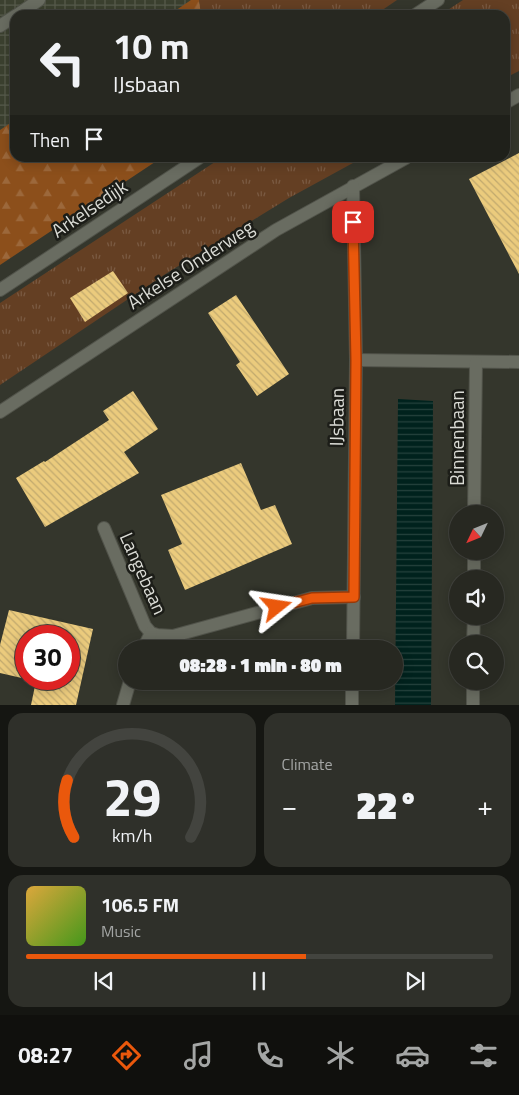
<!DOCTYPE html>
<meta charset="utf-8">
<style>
body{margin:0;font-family:"Titillium Web",sans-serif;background:#2f302a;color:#f1f3f6;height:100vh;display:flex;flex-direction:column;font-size:19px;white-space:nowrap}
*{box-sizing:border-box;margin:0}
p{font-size:16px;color:#a4a6a5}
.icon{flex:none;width:28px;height:28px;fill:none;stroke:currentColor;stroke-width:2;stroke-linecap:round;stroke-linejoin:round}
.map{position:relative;height:705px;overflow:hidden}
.drawer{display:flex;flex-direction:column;gap:8px;padding:8px;background:#151612;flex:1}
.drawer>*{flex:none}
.top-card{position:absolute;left:10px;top:10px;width:500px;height:152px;border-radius:15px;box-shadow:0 2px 12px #0003,0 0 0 1px #43443f;background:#272821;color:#f1f3f6;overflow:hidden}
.needle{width:32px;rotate:227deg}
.controls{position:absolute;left:449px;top:505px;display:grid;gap:10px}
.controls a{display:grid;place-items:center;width:55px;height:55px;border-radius:50%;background:#272821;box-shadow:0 2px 12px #0003,0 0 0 1px #43443f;font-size:25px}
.speed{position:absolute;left:15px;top:625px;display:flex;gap:10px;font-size:25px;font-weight:700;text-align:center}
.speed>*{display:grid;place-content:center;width:65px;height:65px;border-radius:50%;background:#272821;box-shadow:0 2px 12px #0003,0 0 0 1px #43443f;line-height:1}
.speed .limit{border:8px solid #d22;background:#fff;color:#111}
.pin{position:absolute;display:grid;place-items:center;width:42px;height:42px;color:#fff;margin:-21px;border-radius:10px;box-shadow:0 2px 8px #0006}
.me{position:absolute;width:55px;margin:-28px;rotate:75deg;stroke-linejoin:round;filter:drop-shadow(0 0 4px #0008)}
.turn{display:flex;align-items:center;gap:18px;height:105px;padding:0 20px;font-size:22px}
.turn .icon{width:65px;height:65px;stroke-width:2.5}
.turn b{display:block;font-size:35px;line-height:42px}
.then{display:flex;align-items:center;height:48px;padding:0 20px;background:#0003;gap:10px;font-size:19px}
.big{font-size:38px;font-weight:800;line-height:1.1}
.drawer .card{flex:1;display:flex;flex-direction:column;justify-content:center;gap:8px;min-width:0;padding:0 18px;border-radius:15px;background:#2f302a}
.drawer .dial{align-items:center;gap:0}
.dial svg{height:130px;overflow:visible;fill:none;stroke:#43443f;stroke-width:7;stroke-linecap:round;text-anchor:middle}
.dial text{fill:#f1f3f6;stroke:none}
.song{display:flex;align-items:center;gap:15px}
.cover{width:60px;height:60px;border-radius:8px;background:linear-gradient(135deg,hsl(40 70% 55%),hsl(100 70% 35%))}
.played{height:5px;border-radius:2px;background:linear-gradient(90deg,#ea580c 60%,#43443f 60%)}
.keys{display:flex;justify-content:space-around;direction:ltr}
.heat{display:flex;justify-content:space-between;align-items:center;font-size:28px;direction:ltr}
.drawer .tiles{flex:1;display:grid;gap:8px;grid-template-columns:1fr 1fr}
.card:last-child{grid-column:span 2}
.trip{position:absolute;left:118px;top:640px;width:285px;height:50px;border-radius:25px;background:#272821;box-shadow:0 2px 12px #0003,0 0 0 1px #43443f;font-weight:800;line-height:50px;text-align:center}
.tabs{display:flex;height:80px;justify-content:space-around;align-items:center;background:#10100d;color:#a4a6a5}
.tabs .icon{width:35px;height:35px}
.tabs .active{color:#ea580c}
.tabs b{font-size:22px;color:#f1f3f6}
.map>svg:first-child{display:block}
.industrial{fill:url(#industrial-grid)}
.grass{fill:url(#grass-tufts)}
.forest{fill:url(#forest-firs)}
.water{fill:url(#water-rules)}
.building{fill:url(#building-back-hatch)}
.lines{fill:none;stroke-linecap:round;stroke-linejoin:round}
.service-casing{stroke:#51534a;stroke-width:14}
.minor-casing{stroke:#51534a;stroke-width:14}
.secondary-casing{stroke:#51534a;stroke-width:14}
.service{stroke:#696c61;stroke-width:12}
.minor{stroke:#696c61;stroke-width:12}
.secondary{stroke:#696c61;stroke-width:12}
.route-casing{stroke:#983908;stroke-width:12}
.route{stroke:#ea580c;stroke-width:9}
.labels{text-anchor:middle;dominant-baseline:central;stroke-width:5;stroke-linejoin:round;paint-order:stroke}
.street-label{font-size:19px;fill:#dbdcd6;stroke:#1c1d18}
</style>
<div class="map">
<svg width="519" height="705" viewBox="0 0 519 705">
<defs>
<pattern id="industrial-grid" width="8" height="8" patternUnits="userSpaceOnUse" patternTransform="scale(1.25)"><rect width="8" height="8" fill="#3b402f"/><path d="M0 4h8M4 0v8" fill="none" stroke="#575b4c"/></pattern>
<pattern id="grass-tufts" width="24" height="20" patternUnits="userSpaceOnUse" patternTransform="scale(1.25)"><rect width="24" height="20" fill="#643f23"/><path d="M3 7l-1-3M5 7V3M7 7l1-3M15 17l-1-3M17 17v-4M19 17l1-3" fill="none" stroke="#7a5a42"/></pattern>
<pattern id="forest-firs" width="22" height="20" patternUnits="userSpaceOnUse" patternTransform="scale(1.25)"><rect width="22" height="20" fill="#8c4f1b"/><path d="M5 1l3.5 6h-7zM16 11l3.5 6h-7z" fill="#9c683b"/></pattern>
<pattern id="water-rules" width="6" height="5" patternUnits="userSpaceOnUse" patternTransform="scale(1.25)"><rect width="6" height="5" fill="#00221d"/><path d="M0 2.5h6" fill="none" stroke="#25423d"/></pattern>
<pattern id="building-back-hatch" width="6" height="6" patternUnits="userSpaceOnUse" patternTransform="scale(1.25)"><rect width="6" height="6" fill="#ebcb7d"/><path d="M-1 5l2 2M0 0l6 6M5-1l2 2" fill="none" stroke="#c1a96e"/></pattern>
</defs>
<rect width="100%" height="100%" fill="#34362c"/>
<polygon class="industrial" points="0,0 351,0 328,15 15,15 15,158 0,229"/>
<g class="grass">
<polygon points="199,0 397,0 375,15 201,15"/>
<polygon points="463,0 519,0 519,71 505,78 505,15 440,15"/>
<polygon points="221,158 362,158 289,198 167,273 0,385 0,303"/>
</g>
<g class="forest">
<polygon points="191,0 199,0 201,15 169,15"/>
<polygon points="15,120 15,158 161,158 0,265 0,130"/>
</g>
<polygon class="water" points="398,399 433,401 431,705 395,705"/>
<g class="building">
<polygon points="519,153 519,274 469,179"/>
<polygon points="113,271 128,293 85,322 70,298"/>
<polygon points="236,295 289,374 257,396 236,365 240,362 208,313"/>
<polygon points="133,391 158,429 124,452 139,473 45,527 16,478 44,461 45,462 109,420 103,411"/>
<polygon points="241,463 261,510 275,505 292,544 185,590 168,550 182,544 161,495"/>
<polygon points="9,610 93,629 76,705 31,705 36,681 27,679 69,679 69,636 26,636 26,679 0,673 0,645"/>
</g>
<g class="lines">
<defs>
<g id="service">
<polyline points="17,15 39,0"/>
<polyline points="0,26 15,16"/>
</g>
<g id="minor">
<polyline points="505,103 519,95"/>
<polyline points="356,360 519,362"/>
<polyline points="0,412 276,230 406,158"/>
<polyline points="474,514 476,363"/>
<polyline points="104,528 145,626 151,633 157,635 173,636 312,598 354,597"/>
<polyline points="474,579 474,551"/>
<polyline points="473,644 474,616"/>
<polyline points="143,649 151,633"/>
<polyline points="353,649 356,360 353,186"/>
<polyline points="123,705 130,681"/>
<polyline points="352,705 352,681"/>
<polyline points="473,705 473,681"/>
</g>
<g id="secondary">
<polyline points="415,15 438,0"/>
<polyline points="0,290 199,158"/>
</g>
</defs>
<use href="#service" class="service-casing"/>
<use href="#minor" class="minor-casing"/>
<use href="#secondary" class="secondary-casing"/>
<use href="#service" class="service"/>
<use href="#minor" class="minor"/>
<use href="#secondary" class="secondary"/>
</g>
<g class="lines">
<defs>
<polyline id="route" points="277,607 312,598 354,597 356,360 353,222"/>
</defs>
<use href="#route" class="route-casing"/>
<use href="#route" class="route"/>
</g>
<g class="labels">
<g class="street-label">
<text transform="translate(89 208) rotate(-34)">Arkelsedijk</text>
<text transform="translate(190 264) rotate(-33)">Arkelse Onderweg</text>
<text transform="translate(336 417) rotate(-89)">IJsbaan</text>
<text transform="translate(456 438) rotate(-90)">Binnenbaan</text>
<text transform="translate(144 573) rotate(66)">Langebaan</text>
</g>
</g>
</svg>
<div class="controls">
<a><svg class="needle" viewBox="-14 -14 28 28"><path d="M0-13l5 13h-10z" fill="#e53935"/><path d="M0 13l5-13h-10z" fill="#a4a6a5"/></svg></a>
<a><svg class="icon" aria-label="sound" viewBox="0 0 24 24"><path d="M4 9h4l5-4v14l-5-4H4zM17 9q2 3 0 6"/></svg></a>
<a><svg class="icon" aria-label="search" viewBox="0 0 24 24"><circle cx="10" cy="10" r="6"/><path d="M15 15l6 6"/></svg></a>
</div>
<div class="speed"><div class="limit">30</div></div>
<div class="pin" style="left:353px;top:222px;background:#d93025"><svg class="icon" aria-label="arrive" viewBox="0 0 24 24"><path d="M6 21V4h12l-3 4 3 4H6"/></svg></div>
<svg class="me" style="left:277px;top:607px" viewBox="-20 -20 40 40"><path d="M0-17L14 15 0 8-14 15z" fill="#ea580c" stroke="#fff" stroke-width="4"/></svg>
<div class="trip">08:28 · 1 min · 80 m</div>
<div class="top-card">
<div class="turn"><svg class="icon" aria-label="left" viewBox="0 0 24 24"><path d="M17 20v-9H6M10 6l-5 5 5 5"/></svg><div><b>10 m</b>IJsbaan</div></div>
<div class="then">Then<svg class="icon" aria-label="arrive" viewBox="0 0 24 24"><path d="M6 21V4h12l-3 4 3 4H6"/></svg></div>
</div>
</div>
<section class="drawer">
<div class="tiles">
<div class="card dial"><svg viewBox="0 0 100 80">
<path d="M14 69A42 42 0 1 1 86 69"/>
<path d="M14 69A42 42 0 0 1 10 34" stroke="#ea580c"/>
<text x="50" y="56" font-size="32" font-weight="700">29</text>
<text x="50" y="72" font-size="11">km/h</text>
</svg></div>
<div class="card"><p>Climate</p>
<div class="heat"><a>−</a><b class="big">22°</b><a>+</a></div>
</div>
<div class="card">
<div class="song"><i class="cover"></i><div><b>106.5 FM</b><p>Music</p></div></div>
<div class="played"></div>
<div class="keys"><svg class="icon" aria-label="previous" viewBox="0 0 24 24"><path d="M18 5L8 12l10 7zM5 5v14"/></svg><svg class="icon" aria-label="pause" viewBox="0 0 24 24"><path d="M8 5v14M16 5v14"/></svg><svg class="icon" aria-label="next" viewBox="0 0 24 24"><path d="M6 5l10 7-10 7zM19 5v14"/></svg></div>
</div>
</div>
</section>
<nav class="tabs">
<b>08:27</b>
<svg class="icon active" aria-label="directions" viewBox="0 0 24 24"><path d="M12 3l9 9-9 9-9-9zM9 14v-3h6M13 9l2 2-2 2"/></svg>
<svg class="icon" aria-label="music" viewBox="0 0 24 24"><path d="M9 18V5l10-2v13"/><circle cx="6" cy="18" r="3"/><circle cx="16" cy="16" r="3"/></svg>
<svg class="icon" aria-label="phone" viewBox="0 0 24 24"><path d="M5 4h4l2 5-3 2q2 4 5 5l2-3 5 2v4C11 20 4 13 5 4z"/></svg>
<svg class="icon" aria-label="climate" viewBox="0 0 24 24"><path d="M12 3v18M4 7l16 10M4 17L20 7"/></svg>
<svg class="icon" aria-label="car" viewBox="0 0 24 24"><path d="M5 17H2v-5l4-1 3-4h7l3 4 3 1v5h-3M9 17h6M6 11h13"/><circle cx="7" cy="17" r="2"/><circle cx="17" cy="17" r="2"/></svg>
<svg class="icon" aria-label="filters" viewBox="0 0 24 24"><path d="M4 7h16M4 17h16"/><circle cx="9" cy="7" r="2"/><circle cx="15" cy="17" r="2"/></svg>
</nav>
